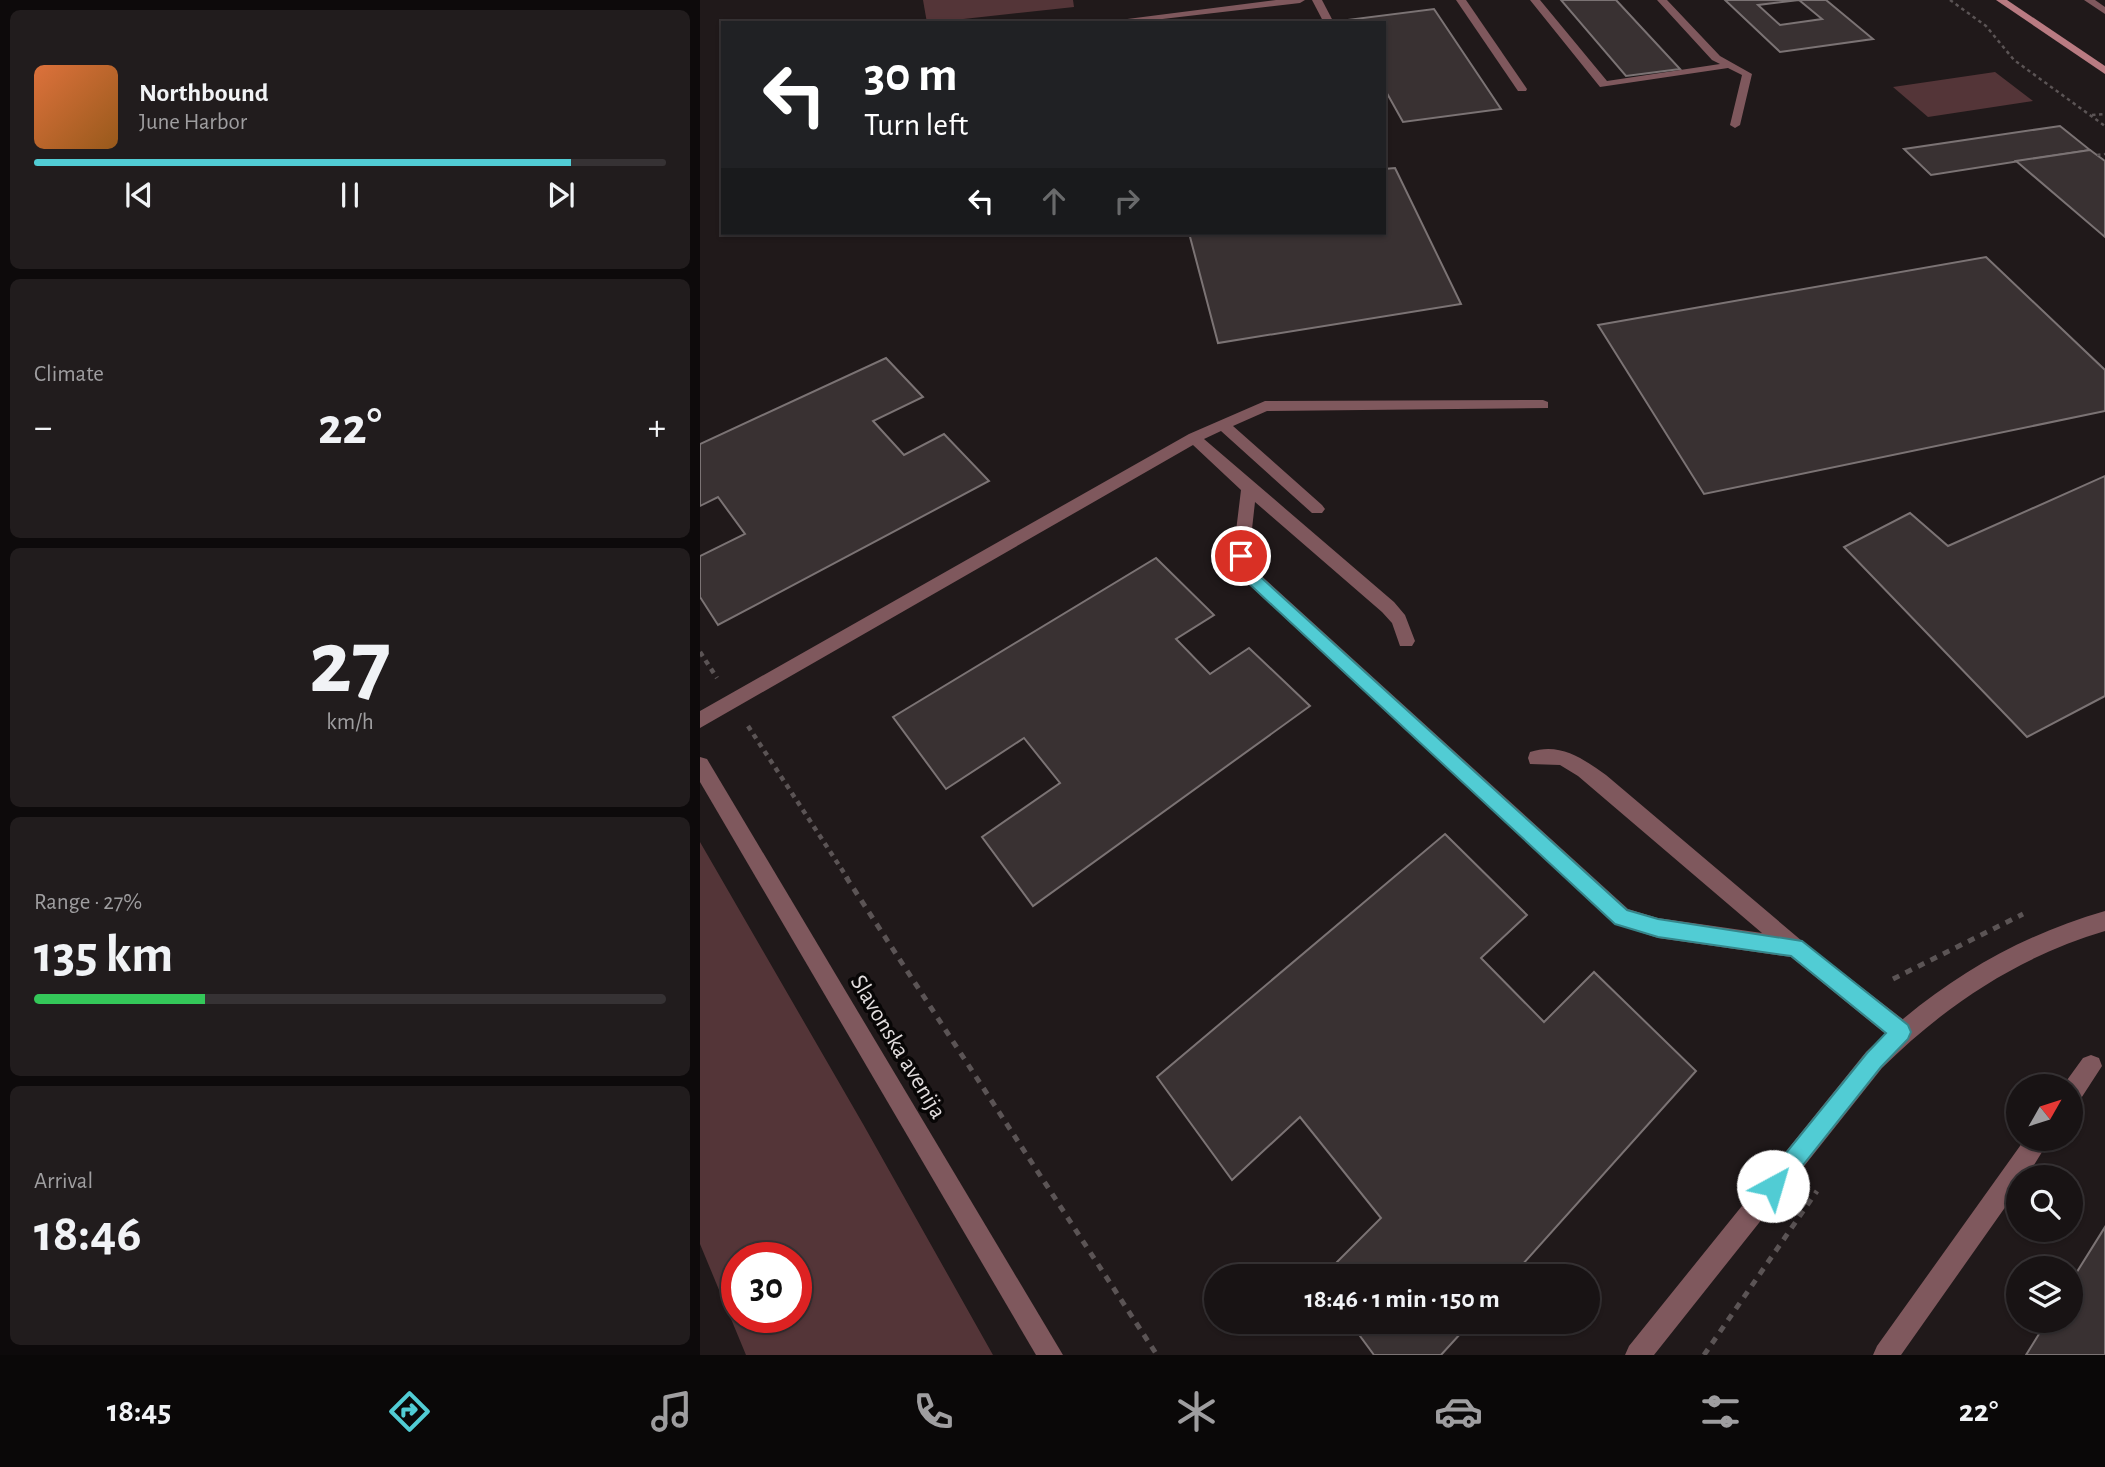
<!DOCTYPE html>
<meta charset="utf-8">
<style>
body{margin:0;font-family:"Alegreya Sans",sans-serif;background:#211c1d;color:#f1f3f6;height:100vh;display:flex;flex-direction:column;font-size:26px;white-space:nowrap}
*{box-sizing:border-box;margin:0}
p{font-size:23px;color:#9f9ea0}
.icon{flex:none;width:38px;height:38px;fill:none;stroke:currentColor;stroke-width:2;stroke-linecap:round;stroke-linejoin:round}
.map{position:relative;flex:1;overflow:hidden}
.drawer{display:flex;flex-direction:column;gap:10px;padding:10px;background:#0d0a0b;width:700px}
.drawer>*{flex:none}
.guide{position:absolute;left:21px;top:21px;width:665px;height:214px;border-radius:0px;box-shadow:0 2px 5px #0004,0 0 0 2px #363234;background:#202124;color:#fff;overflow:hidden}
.needle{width:46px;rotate:51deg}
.fabs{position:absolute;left:1306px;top:1074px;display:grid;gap:14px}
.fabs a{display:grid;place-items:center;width:77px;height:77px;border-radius:50%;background:#181314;box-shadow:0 2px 5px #0004,0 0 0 2px #363234;font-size:35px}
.speed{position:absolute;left:21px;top:1242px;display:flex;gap:14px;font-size:35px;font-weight:700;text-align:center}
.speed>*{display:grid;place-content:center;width:91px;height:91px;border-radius:50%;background:#181314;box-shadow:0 2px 5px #0004,0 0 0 2px #363234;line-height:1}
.speed .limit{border:10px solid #d22;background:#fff;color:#111}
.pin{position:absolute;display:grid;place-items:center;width:60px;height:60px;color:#fff;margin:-30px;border:4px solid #fff;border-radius:50%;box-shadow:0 2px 7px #0007}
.me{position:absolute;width:77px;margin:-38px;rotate:39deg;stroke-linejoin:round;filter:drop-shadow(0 0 5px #0008)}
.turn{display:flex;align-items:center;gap:24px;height:147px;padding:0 28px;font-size:32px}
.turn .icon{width:91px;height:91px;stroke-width:2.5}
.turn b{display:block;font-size:49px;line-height:60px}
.lanes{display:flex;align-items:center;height:66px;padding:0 28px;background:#0003;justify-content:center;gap:35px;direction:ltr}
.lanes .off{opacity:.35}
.big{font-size:52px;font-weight:600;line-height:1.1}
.drawer .card{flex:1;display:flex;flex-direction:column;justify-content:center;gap:10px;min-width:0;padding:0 24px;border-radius:10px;background:#211c1d}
.drawer .dial{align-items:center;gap:0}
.dial b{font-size:91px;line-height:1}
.song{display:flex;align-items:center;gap:21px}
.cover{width:84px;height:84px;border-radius:10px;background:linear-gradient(135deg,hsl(20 70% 55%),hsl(30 70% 35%))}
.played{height:7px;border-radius:4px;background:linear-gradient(90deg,#51ccd4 85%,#363234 85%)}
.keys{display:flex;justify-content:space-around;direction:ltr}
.heat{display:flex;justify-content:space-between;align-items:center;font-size:38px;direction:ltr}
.charge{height:10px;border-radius:5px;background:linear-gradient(90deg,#34c759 27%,#363234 0)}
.trip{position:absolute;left:504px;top:1264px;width:396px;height:70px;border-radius:35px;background:#181314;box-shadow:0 2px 5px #0004,0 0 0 2px #363234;font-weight:600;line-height:70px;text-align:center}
.tabs{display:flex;height:112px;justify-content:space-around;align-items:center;background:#0a0808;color:#9f9ea0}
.tabs .icon{width:49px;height:49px}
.tabs .current{color:#51ccd4}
.tabs b{font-size:32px;color:#f1f3f6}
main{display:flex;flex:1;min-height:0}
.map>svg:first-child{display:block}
.green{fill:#543538;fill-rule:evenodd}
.building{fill:#393132;stroke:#7b7374;stroke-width:2;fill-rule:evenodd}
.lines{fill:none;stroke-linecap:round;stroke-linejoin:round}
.path-far2{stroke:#5b5455;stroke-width:2.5;stroke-dasharray:3.5 3.5;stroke-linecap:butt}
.path-far1{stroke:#5b5455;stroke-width:4.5;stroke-dasharray:5 5;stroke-linecap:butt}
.path{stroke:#5b5455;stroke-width:5;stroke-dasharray:7 7;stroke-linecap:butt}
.lane{fill:#7f585d;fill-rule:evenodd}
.street{fill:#7f585d;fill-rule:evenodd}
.secondary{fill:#b97b82;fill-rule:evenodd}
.route{fill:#51ccd4;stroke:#35858a;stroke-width:2}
.labels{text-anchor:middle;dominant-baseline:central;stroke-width:7;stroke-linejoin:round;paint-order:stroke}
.near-street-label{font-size:24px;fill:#e2ddde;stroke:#080606}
</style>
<main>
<section class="drawer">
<div class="card">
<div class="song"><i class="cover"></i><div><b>Northbound</b><p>June Harbor</p></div></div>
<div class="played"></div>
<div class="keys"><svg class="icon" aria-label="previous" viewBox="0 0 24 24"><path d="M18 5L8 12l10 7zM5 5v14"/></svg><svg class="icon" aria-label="pause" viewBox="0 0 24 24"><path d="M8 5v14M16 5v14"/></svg><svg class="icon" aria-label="next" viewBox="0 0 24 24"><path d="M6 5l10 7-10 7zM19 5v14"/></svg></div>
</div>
<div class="card"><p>Climate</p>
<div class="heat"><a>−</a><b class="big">22°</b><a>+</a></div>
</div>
<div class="card dial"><b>27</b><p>km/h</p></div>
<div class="card"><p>Range · 27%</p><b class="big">135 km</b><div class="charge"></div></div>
<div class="card"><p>Arrival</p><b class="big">18:46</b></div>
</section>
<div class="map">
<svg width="1405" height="1355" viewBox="0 0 1405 1355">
<rect width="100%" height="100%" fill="#20191a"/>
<g class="green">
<polygon points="223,0 373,0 374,7 227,23"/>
<polygon points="1295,72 1333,101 1228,117 1193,87"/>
<path d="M0 842 163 1124 293 1355H46L0 1244ZM37 1258H96V1318H37Z"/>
</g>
<g class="building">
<polygon points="861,0 916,0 980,69 926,76"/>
<path d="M1025 0H1126L1173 39 1080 52ZM1099 0 1122 19 1080 25 1058 5Z"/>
<polygon points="734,9 801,109 703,122 684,88 684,23 648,23 647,20"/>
<polygon points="1360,126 1390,150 1231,175 1204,149"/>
<polygon points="1390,150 1405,161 1405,237 1316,161"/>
<polygon points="695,168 761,304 518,343 489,233 684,233 684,169"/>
<polygon points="1286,257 1405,370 1405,411 1004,494 898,325"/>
<polygon points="186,358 223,397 173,421 204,455 244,434 289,481 18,625 0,597 0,556 45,534 18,497 0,506 0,444"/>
<polygon points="1405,476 1405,696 1327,737 1144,547 1210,513 1248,546"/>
<polygon points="456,558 514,615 476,639 510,674 549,648 610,706 333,906 282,837 360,783 324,738 246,789 193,717"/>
<polygon points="745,834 827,915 781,958 844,1022 894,972 996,1071 812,1276 623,1276 681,1218 600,1117 532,1180 457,1077"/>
<polygon points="1405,1227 1405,1355 1326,1355 1347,1321 1370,1321 1370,1283"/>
<polygon points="649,1321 772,1321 741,1355 674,1355"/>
</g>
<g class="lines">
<g class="path-far2">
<polyline points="1250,0 1286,26 1314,60 1405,126"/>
<polyline points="1392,115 1405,114"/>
<polyline points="1397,155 1405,154"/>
</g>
<g class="path-far1">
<polyline points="0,652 17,678"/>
<polyline points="48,726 148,879"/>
</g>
<g class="path">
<polyline points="146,877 457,1355"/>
<polyline points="1193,979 1323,914"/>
<polyline points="1004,1355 1117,1191"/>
</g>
<g class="lane">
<polygon points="576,0 605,0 600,3 428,23 396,23"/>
<polygon points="612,0 622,0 634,23 624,23"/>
<polygon points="756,0 766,0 827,89 826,91 818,91"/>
<polygon points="830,0 840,0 907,81 1020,64 1012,60 957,0 967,0 1020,56 1052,74 1040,125 1035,128 1030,125 1042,75 1028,68 900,87"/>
<polygon points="1384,0 1395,0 1405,7 1405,14"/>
<path d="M843 400 848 402V408L567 411 533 426 622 505 625 509 622 513H612L521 431 504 439 694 602 705 615 715 641 712 646H700L692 623 682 612 555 502 549 556 556 571 928 909 958 918 1062 933 878 776 860 765 830 764 828 758 830 752C860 742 882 758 906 775L1102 941 1209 1024 1212 1032 1209 1040 1201 1043 1193 1040 1091 957 958 938 915 924 543 579 533 556 541 490 493 445 0 728V711L489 434 565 401Z"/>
<polygon points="1391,1055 1399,1058 1402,1066 1378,1103 1370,1106 1370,1087 1362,1087 1383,1058"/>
<polygon points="1325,1139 1350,1139 1326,1178 1318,1178 1318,1189 1201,1355 1173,1355 1177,1346"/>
</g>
<g class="street">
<polygon points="0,757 7,759 363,1355 336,1355 0,782"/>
<path d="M1405 911V931C1318 957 1247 1004 1182 1068L954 1355H925L929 1346 1166 1052C1236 985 1312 938 1405 911Z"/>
</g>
<polygon class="secondary" points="1296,0 1307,0 1405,66 1405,74"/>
</g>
<polygon class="route" points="541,551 546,552 555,572 927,910 958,919 1102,941 1208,1025 1211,1032 1208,1039 1181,1067 1080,1194 1073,1197 1065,1194 1062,1186 1065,1179 1167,1053 1186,1033 1091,956 958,937 915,924 544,579 534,556"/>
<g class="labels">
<g class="near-street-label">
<text transform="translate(198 1047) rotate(59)">Slavonska avenija</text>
</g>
</g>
</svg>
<div class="fabs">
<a><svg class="needle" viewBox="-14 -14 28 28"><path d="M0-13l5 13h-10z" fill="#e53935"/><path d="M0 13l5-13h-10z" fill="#9f9ea0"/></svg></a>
<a><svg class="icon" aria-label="search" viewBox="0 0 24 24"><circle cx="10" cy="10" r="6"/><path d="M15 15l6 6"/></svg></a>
<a><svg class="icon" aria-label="layers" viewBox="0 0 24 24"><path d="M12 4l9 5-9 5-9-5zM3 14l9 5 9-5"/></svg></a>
</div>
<div class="speed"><div class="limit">30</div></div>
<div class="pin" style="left:541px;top:556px;background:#d93025"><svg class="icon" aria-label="arrive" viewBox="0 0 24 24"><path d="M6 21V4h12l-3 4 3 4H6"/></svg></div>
<svg class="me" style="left:1073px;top:1186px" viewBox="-20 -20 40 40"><circle r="19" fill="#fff"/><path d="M0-13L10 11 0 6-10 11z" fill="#51ccd4"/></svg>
<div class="trip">18:46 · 1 min · 150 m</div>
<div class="guide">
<div class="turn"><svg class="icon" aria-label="left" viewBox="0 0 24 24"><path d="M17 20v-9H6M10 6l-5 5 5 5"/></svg><div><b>30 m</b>Turn left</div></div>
<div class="lanes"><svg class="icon" aria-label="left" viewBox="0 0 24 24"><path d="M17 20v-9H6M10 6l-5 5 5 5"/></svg><svg class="icon off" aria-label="ahead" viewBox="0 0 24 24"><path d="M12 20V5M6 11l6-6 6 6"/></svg><svg class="icon off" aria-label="right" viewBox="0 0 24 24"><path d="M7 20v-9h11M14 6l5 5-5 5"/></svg></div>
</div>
</div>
</main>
<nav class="tabs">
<b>18:45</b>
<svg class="icon current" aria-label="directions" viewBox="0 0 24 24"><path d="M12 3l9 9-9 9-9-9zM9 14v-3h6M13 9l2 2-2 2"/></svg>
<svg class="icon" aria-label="music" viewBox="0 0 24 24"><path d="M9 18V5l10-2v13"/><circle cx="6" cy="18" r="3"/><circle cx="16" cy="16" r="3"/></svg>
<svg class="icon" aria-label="phone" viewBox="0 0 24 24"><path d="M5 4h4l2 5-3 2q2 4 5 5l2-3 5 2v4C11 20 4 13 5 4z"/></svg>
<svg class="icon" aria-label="climate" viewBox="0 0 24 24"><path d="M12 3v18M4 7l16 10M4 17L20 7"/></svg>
<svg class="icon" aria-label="car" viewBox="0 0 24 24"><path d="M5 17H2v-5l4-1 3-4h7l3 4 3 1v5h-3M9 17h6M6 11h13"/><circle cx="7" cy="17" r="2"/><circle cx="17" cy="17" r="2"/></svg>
<svg class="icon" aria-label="filters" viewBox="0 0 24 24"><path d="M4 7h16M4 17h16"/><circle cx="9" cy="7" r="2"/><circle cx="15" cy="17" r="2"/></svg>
<b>22°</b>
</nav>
